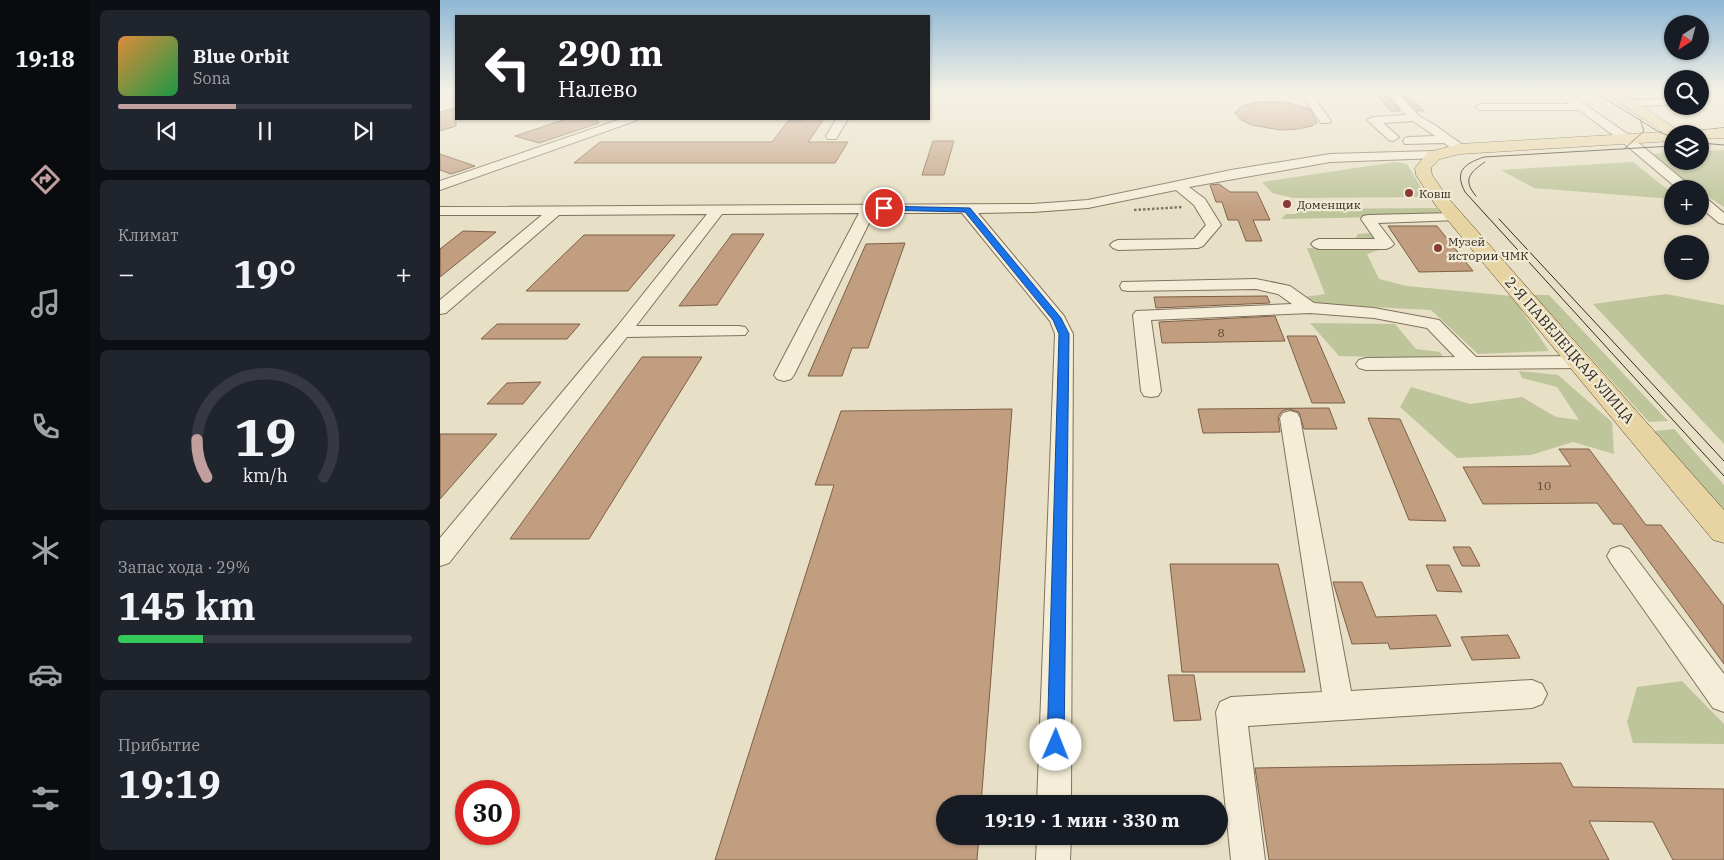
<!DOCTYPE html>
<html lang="ru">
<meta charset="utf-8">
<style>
body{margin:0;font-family:"IBM Plex Serif",serif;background:#20242c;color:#f1f3f6;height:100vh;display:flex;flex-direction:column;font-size:19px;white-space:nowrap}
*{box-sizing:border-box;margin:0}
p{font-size:16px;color:#9ea1a6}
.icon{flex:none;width:28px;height:28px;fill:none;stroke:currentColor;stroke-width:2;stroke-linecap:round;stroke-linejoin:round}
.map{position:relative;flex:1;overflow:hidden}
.side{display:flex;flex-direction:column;gap:10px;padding:10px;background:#0d0f14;width:350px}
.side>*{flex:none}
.guide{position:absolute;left:15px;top:15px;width:475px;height:105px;border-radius:0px;box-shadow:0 1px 4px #0004;background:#202124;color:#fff;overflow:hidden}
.needle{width:32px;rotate:216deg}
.tools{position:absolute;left:1224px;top:15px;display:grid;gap:10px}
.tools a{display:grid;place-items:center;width:45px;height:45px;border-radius:50%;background:#171b24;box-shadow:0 1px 4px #0004;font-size:25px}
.speed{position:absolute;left:15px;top:780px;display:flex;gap:10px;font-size:25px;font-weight:700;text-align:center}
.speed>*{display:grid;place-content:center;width:65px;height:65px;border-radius:50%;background:#171b24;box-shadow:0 1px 4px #0004;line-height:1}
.speed .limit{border:8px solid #d22;background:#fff;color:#111}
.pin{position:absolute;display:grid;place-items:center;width:42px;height:42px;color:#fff;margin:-21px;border:2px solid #fff;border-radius:50%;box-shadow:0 1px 5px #0007}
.me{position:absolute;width:55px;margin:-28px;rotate:1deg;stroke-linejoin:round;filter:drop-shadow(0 0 4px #0008)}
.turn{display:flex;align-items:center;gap:18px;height:105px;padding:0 20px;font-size:22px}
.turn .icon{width:65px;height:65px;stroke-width:2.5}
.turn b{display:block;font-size:35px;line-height:42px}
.big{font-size:38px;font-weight:800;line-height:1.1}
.side .tile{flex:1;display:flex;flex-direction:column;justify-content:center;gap:8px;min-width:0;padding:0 18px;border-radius:8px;background:#20242c}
.side .dial{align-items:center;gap:0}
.dial svg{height:130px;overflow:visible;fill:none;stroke:#363941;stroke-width:7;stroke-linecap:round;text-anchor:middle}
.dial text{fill:#f1f3f6;stroke:none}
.song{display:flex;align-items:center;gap:15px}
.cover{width:60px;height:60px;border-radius:8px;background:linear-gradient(135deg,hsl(30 70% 55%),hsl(140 70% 35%))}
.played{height:5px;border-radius:2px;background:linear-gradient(90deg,#c29f9f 40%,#363941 40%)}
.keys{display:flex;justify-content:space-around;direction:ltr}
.heat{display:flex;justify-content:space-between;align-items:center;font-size:28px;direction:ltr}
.charge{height:8px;border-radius:4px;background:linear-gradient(90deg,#34c759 29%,#363941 0)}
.trip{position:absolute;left:496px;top:795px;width:292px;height:50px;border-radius:25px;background:#171b24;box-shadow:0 1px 4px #0004;font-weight:800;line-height:50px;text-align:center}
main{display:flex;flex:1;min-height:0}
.tabs{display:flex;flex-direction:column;width:90px;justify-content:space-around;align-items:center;background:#090b0e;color:#9ea1a6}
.tabs .icon{width:35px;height:35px}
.tabs .selected{color:#c29f9f}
.tabs b{font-size:22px;color:#f1f3f6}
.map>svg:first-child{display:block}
.green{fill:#bec59b}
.building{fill:#c29e80;stroke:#7d5f47}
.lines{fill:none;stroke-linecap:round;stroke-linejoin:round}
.minor-casing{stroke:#81725e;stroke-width:2}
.major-casing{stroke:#504132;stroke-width:1}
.path{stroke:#81725e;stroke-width:2.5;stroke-dasharray:2.5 2;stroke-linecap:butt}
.minor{fill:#f4edd8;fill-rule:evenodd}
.major{fill:#e7d4a2;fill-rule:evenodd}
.tram{stroke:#332a20;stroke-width:1}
.route{fill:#1a73e8;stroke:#114b97}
.poi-dot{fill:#893835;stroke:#f1ead4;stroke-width:2}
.labels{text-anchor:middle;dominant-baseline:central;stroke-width:4.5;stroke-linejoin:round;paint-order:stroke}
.far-poi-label{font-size:12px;fill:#332a20;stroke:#f1ead4;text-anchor:start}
.number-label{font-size:12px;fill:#574738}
.street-label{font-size:15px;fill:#332a20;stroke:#f1ead4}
</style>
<main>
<nav class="tabs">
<b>19:18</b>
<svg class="icon selected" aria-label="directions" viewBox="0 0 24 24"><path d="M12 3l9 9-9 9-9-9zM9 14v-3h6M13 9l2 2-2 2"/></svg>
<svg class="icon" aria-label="music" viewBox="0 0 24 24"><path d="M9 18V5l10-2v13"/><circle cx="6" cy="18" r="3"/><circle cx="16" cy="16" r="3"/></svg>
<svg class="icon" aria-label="phone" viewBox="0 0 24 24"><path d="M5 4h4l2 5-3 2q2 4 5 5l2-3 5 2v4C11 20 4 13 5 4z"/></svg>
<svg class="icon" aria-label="climate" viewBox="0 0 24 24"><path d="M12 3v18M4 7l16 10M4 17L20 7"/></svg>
<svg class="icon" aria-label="car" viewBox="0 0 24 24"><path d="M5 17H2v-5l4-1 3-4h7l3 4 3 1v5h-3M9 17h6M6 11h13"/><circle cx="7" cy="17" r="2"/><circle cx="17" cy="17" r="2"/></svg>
<svg class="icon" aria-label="filters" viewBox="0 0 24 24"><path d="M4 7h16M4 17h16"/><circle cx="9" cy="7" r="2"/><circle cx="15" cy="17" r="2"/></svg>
</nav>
<section class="side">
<div class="tile">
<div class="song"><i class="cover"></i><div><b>Blue Orbit</b><p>Sona</p></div></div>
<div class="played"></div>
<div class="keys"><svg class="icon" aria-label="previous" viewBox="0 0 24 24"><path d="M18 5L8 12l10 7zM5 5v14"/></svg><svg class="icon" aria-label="pause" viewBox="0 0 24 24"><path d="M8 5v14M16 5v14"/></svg><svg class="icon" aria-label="next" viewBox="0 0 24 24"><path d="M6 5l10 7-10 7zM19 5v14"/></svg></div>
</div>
<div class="tile"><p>Климат</p>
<div class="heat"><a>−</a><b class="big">19°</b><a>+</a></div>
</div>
<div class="tile dial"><svg viewBox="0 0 100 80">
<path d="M14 69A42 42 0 1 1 86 69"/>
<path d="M14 69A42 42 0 0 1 8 46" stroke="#c29f9f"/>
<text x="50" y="56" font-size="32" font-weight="700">19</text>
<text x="50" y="72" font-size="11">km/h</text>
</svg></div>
<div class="tile"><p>Запас хода · 29%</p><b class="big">145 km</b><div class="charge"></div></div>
<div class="tile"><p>Прибытие</p><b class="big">19:19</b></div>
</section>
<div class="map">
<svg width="1284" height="860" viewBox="0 0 1284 860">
<rect width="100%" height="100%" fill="#e8e0c6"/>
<g class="green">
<polygon points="1284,150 1284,207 1260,191 1260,189 1256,189 1202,154 1232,153 1232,161 1260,161 1260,151"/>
<polygon points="956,162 967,164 987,197 853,198 832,193 822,182"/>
<polygon points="1193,162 1232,193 1232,199 1094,188 1061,170"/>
<polygon points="996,208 1003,216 841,219 846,214 856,214 860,209"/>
<polygon points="931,233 942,249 927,254 939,279 967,286 1072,296 1109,351 1038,354 991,310 873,304 864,297 885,294 867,248 910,247 918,234"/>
<polygon points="1226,294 1284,305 1284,444 1153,304"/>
<polygon points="1094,295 1109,295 1228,421 1209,422"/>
<polygon points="870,323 955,324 976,349 1000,352 1004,359 899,356"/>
<polygon points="1079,371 1118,375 1172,422 1174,454 1133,442 1091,455 1017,458 960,407 971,387 1030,404 1082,397 1116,417 1139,420 1117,387 1082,378"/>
<polygon points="1234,429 1284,485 1284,512 1214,431"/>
<polygon points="1242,681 1284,724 1284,744 1193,743 1187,722 1197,687"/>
</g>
<g class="building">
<polygon points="934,92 944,92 960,111 951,111"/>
<polygon points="960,92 965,92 984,111 977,111"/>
<polygon points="817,102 844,102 857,105 870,109 877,122 872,126 858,129 840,130 812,125 801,120 795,113 802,106"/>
<polygon points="16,108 16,126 0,131 0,112"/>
<polygon points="126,119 157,119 159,123 99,143 75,136"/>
<polygon points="364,119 384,119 368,142 408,142 395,163 134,163 160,142 332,142 348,121 362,121"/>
<polygon points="493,141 514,141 504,175 482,175"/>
<polygon points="0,154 35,166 11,174 0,170"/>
<polygon points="779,184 790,192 817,192 830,220 813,220 822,241 806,241 798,220 788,220 782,202 776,202 770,185"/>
<polygon points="948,226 997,226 1033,271 979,272"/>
<polygon points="23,231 56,232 0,277 0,249"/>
<polygon points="292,234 324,234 277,305 239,306"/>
<polygon points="144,235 235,235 188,291 86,291"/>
<polygon points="465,243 428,348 412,348 402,376 368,376 426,244"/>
<polygon points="827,296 830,303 716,308 714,297"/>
<polygon points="835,316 845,341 722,343 719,322"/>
<polygon points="57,324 140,324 127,339 41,339"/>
<polygon points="847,336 876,336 905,403 872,403"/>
<polygon points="202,357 262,357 149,539 70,539"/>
<polygon points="101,382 83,404 47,404 67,383"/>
<polygon points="889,408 897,429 864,429 859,412 849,409 842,411 838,417 840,432 763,433 758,409"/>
<polygon points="572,409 541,804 505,804 505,836 539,836 537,860 275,860 394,485 375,485 401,411"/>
<polygon points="928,418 960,419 1006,521 969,520"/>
<polygon points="0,434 57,434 0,499"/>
<polygon points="1119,449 1149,449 1206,525 1221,525 1284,606 1284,664 1182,524 1173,524 1157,503 1043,504 1023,467 1131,466"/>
<polygon points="1013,547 1030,547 1040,566 1022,566"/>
<polygon points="730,564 838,564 865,672 742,672"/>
<polygon points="986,565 1009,565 1022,592 997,591"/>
<polygon points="893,582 922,582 936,617 996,615 1011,646 950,649 948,643 912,644"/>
<polygon points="1068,635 1080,658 1032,660 1021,637"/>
<polygon points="728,675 754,675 761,720 734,721"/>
<polygon points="1121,763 1133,787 1284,789 1284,860 1233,860 1213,822 1149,821 1169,860 829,860 815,768"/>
</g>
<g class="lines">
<defs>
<g id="minor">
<polygon points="860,92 870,92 891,121 889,123 881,123"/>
<polygon points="946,92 957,92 979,116 995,125 1024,146 1026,149 1024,152 1016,152 1004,143 965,144 963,141 965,138 969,137 995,136 973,121 943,123 959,137 953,141 949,140 927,120 933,117 966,115"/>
<polygon points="1115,92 1127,92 1189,135 1254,189 1238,189 1181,141 1139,110 1040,110 1035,107 1040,104 1129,104"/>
<polygon points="1232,99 1232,105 1187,106 1182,103 1187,100"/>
<polygon points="181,119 197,119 195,121 0,190 0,181"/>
<polygon points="396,119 408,119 396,139 388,139 386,136"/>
<polygon points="994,151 1000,155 998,158 890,162 749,187 765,199 781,225 763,246 758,248 678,250 673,248 670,245 673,242 678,240 754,239 766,225 754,205 736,190 648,208 593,212 538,213 624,316 633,334 631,804 597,804 615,334 610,321 522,213 434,213 354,375 351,379 344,381 337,379 334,375 419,213 282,214 196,326 299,326 305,327 308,331 305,335 187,337 9,563 0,566 0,538 176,328 267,214 119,215 6,313 0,314 0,300 102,215 0,215 0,207 593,204 648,200 791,170 890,154"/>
<polygon points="1260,196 1265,197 1284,213 1284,224 1279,223 1260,207"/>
<polygon points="1014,213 1019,214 1021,217 1019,220 938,223 954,244 951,247 946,249 879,249 874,247 871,244 874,241 879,239 935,239 921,219 923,216 928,215"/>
<polygon points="816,279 850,286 874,303 934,308 999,320 1036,357 1141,356 1148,358 1151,362 1148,366 1141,368 926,370 919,368 916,364 919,360 926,358 1015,357 987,328 934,318 870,313 711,320 721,391 718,396 711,397 704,396 701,391 693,315 696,311 852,304 838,294 816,289 688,291 682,290 680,286 682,282"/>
<polygon points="850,411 857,413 860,418 911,691 1092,680 1102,684 1107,694 1102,704 1092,708 808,726 825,860 791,860 776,712 780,702 791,697 882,692 840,418 843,413"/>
<polygon points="1180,546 1189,549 1284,674 1284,712 1273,708 1171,563 1167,556 1171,549"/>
<polygon points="597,836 631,836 630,860 596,860"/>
</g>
<g id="major">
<polygon points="1163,92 1180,92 1244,134 1232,134 1232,141 1020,154 1000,159 991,168 992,175 1008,198 1284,510 1284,543 1273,540 996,206 976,175 975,168 988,152 1020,144 1223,132"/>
<polygon points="1284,128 1284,138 1260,139 1260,134 1253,134 1255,131"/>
</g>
</defs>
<use href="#minor" class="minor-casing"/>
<use href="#major" class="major-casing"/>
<polyline class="path" points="694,210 743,207"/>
<use href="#minor" class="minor"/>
<use href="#major" class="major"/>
<g class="tram">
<polyline points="1155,92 1219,132 1232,137"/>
<polyline points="1260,143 1284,145"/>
<path d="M1232 146 1044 157C1024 164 1014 171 1025 192L1284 476"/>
<polyline points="1184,149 1204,131 1200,119"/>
<path d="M1036 196C1022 180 1030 172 1045 162"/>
<polyline points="1059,219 1284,461"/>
</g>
</g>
<linearGradient id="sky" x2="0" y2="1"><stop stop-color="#8eb7d4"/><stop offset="0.43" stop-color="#f5f1e5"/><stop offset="1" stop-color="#f5f1e5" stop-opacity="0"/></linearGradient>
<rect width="1284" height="212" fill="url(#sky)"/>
<polygon class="route" points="441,206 530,208 621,318 629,334 624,745 621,751 616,753 610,751 607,745 619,334 613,320 525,212 444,210 441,210"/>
<g class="poi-dot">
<circle cx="969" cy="193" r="5"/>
<circle cx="847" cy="204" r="5"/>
<circle cx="998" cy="248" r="5"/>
</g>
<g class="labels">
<g class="far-poi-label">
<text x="979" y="193">Ковш</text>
<text x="857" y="204">Доменщик</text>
<text x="1008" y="241">Музей<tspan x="1008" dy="14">истории ЧМК</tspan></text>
</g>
<g class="number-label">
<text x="781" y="332">8</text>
<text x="1104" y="485">10</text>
</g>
<g class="street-label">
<text transform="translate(1130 350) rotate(49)">2-Я ПАВЕЛЕЦКАЯ УЛИЦА</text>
</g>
</g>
</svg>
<div class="tools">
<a><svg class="needle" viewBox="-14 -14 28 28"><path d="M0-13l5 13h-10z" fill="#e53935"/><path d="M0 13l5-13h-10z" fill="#9ea1a6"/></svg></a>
<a><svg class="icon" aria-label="search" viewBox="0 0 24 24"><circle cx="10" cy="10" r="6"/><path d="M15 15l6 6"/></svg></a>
<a><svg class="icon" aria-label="layers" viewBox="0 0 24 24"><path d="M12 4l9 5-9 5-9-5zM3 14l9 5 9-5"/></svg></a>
<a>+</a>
<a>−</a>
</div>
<div class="speed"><div class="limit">30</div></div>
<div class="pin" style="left:444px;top:208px;background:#d93025"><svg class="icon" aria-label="arrive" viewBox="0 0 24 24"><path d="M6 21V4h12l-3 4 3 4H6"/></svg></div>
<svg class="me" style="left:616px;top:745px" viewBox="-20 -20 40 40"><circle r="19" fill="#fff"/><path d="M0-13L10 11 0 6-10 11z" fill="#1a73e8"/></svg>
<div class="trip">19:19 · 1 мин · 330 m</div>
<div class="guide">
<div class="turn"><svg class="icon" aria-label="left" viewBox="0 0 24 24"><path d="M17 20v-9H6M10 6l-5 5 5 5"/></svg><div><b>290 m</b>Налево</div></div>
</div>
</div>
</main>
